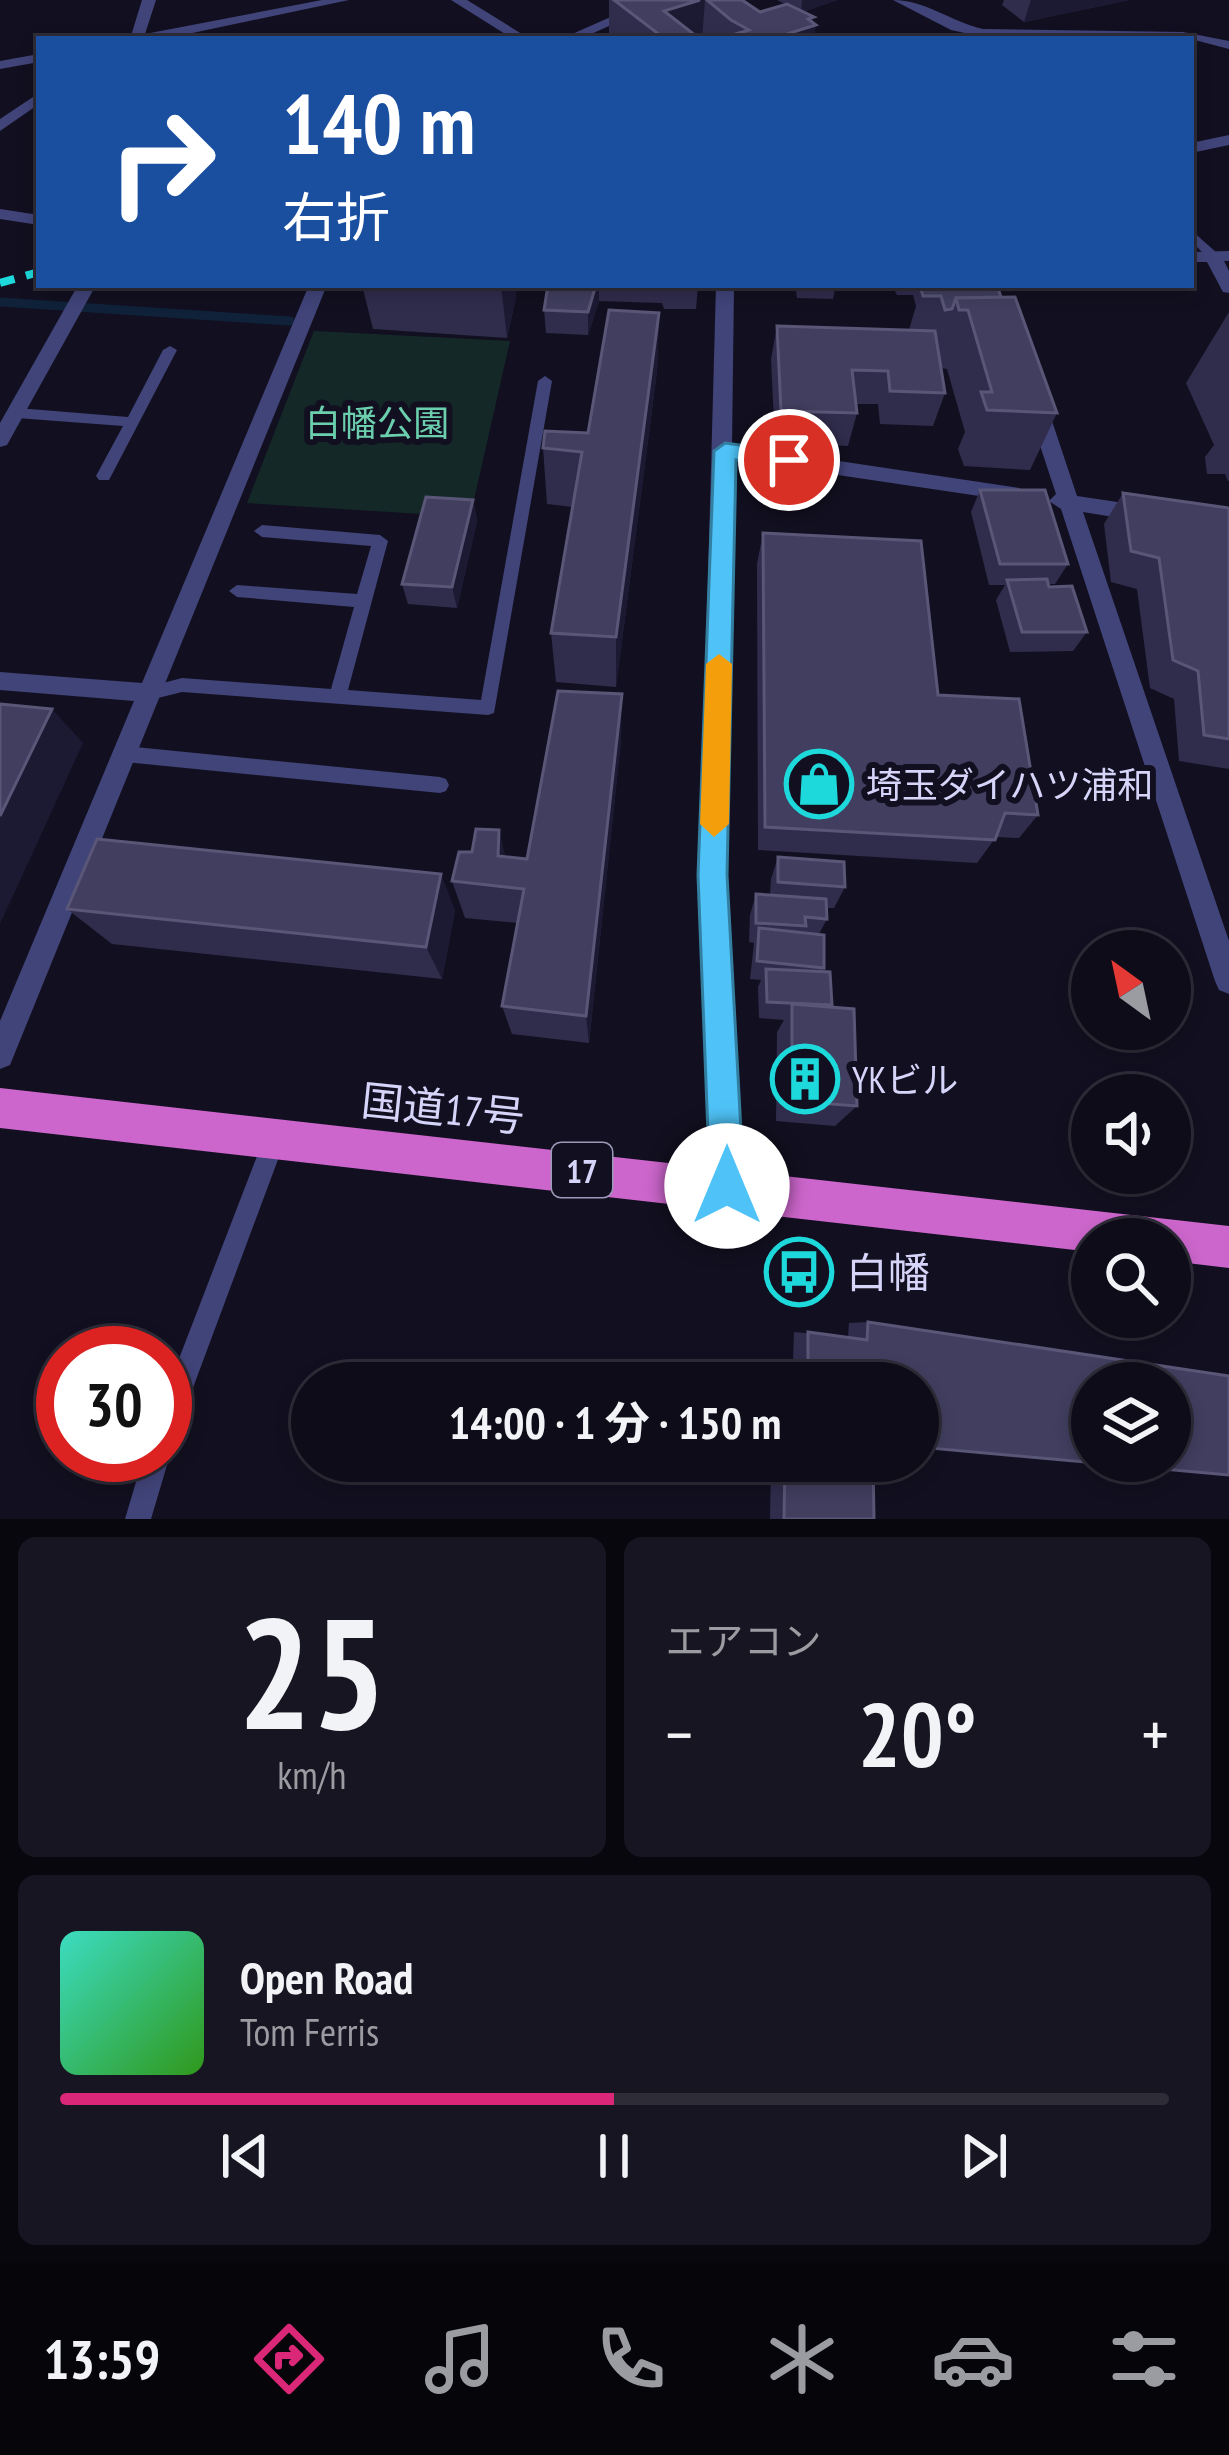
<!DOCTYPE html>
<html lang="ja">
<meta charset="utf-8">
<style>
body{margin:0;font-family:"PT Sans Narrow","Noto Sans JP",sans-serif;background:#171521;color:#f1f3f6;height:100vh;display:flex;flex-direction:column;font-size:45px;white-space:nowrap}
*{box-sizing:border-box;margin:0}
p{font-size:39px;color:#9b9ba2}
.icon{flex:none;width:66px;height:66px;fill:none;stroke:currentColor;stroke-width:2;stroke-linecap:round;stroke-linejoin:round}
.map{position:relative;height:1519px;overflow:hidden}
.sheet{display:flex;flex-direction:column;gap:18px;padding:18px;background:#08070d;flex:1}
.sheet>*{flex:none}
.top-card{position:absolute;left:36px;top:36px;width:1158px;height:252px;border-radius:0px;box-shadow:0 6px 18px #0003,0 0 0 3px #2e2c37;background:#1a4fa0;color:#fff;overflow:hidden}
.needle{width:78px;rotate:327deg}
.fabs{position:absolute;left:1071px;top:930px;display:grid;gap:24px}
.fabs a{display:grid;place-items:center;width:120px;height:120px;border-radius:50%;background:#0e0c18;box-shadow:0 6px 18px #0003,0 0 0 3px #2e2c37;font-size:60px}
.speed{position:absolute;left:36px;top:1326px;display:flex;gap:24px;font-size:60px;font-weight:700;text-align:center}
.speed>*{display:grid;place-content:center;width:156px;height:156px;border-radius:50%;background:#0e0c18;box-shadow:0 6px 18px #0003,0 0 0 3px #2e2c37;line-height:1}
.speed .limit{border:18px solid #d22;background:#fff;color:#111}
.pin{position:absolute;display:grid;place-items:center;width:102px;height:102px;color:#fff;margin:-51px;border:6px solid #fff;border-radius:50%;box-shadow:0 3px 12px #0007}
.me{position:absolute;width:132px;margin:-66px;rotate:0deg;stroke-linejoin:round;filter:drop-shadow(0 0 9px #0008)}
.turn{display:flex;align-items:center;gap:42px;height:252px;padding:0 48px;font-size:54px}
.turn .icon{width:156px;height:156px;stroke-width:2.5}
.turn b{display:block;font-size:84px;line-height:102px}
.big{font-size:90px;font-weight:700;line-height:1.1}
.sheet .tile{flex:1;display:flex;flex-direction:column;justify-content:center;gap:18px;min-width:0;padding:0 42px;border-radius:18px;background:#171521}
.sheet .dial{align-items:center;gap:0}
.dial b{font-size:156px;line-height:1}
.song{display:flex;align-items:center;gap:36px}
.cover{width:144px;height:144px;border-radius:18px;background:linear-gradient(135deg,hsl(170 70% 55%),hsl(110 70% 35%))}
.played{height:12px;border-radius:6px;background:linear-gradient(90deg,#db2777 50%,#2e2c37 50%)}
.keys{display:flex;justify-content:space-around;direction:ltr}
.heat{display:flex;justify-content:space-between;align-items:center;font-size:66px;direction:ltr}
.sheet .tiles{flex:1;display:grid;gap:18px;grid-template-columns:1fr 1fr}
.tile:last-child{grid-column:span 2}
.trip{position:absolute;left:291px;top:1362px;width:648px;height:120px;border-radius:60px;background:#0e0c18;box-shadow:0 6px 18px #0003,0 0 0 3px #2e2c37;font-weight:700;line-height:120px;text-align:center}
.tabs{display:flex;height:192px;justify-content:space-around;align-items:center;background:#06050a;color:#9b9ba2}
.tabs .icon{width:84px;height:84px}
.tabs .active{color:#db2777}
.tabs b{font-size:54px;color:#f1f3f6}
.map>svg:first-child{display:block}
.green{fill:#142927}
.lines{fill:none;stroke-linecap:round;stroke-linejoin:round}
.stream{stroke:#102239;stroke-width:9}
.service{fill:#414479;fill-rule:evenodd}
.minor{fill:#414479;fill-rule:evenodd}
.trunk{fill:#c6c;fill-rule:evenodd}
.rail{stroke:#1ed9dc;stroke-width:8;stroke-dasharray:15 12;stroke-linecap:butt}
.wall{fill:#302c4c}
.shaded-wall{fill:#1c1933}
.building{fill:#413e5f;stroke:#595677;stroke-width:3;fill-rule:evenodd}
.route{fill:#4fc3f7;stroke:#337fa1;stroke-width:3}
.slow{fill:#f59e0b}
.labels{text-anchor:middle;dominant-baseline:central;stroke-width:12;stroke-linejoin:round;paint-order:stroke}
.shield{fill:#121020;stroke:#9b9ab8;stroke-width:3}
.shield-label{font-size:33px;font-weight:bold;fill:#d6d5f9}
.park-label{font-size:36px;fill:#6bcfae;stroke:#121020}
.poi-label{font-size:36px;fill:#d6d5f9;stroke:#121020;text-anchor:start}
.near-street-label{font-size:42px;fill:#d6d5f9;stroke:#121020}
.near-poi-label{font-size:42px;fill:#d6d5f9;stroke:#121020;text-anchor:start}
</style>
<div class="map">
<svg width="1229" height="1519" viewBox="0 0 1229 1519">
<rect width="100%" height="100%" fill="#121020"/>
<polygon class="green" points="314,331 510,341 470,517 247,503"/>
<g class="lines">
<polyline class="stream" points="0,302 290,321"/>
<g class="service">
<polygon points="1191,230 1217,253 1217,259 1209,259 1191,241"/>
<polygon points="170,346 177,350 109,480 99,480 96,476 123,426 17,418 10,413 17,408 128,417 163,350"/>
<polygon points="545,376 552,381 494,713 488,715 182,692 150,700 144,698 141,693 144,688 182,678 331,689 354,607 237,597 229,591 237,585 357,594 371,546 262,537 254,531 262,525 380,535 388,541 348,690 481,700 538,381"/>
<polygon points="125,746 440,777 446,779 449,785 446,791 440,793 125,762 119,759 116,754 119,749"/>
<polygon points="275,1127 283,1130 286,1138 178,1428 174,1437 165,1441 165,1395 264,1138 267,1130"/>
<polygon points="165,1446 170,1455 151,1519 125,1519 144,1455 165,1455"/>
</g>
<g class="minor">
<polygon points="142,0 156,0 145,34 322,0 349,0 164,39 130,39"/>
<polygon points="451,0 467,0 530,39 513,39"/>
<polygon points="649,0 667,0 580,39 561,39"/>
<path d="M893 0C925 0 952 22 983 29L1183 32 1229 41V49L1191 39 983 37 951 30Z"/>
<polygon points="39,54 39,62 0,69 0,61"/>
<polygon points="39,93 39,104 0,131 0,119"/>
<polygon points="1229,135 1229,145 1191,153 1191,143"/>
<polygon points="0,209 39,215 39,225 0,219"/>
<polygon points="1229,251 1229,261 1224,261 1229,271 1229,293 1223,292 1207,262 1191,262 1191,252"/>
<polygon points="78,285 96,285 7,445 0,447 0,423"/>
<polygon points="309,285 327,285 10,1065 0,1069 0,1021 134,701 0,690 0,672 142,683"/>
<polygon points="716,285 734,285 732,445 1019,488 1029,495 1019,502 731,459 726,875 742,1186 738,1197 727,1201 716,1197 712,1186 700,875"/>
<polygon points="1037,399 1047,406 1077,496 1144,506 1154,514 1144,522 1083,512 1229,941 1229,994 1219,990 1215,981 1061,509 1049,501 1056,494 1027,406"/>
</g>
<polygon class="trunk" points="0,1088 1229,1226 1229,1268 1170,1261 1170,1239 1092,1239 1092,1252 0,1128"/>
<polyline class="rail" points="0,283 39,272"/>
</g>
<g class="wall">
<polygon points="609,0 742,0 760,12 785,4 777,0 837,0 803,12 771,39 609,39"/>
<polygon points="1004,0 1129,0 1024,22 1002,5"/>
<polygon points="362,285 515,285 516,297 507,338 373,329"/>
<polygon points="548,285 698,285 696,309 664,309 662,303 599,301 588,335 546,333 544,310"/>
<polygon points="795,285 836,285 833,299 797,298"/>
<polygon points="892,285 997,285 1057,413 1030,470 964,466 958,449 965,432 947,369 941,368 945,393 933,426 880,424 878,404 856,404 857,413 848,446 775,443 771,359 777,326 909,330 916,306 913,295 897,295"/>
<polygon points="1229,312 1229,481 1228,481 1225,474 1207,474 1205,457 1214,445 1186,383"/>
<polygon points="659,313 657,371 616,687 556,682 551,633 573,507 547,504 543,448 588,433"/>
<polygon points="980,490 1068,564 1055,584 1048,584 1087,632 1073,651 1010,652 996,600 1005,585 989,585 971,512"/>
<polygon points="1123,493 1229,508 1229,769 1179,761 1174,699 1150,688 1137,589 1111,582 1104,524"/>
<polygon points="473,500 477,521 457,608 408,604 402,584"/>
<polygon points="763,533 938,695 1038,815 1019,838 996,837 977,863 758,850 757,564"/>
<polygon points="621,740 589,1043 512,1034 502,1006 518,923 465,918 452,881 472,852 499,830 505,857 527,859"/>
<polygon points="778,857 845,887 834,908 826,908 827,919 819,934 824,968 822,972 832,1005 831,1007 857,1106 835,1126 776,1121 777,1032 784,1020 759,1018 758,987 761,980 750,979 754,943 749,942 750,915 756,894 770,895 771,879"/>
<polygon points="67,909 455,910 442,979 112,944"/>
<polygon points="868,1322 918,1383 781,1383 782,1360 793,1360 794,1332 848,1337 849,1323"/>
<polygon points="771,1461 873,1461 874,1519 770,1519"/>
</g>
<g class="shaded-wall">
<polygon points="700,0 705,0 702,39 665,39 664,11"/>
<polygon points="802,0 837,0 801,13"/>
<polygon points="1031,0 1129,0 1024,22"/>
<polygon points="814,17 812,26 816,25 814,39 771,39"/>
<polygon points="501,285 515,285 516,297 507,338"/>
<polygon points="596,285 599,285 599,301 588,335 588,312"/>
<polygon points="659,313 657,371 616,687 616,637"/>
<polygon points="473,500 477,521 457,608 452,587"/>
<polygon points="622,694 621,740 589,1043 586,1016"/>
<polygon points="52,709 83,743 0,924 0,816"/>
<polygon points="499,830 508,869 498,856"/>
<polygon points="441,874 455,910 442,979 426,947"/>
</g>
<g class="building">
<polygon points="614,0 700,0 664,11 700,39 665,39"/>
<polygon points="707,0 742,0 760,12 787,4 814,17 808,19 816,25 771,39 719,39 749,30 731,20"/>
<polygon points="548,285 596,285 588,312 544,310"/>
<polygon points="936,285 997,285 1001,297 956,298 952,309 945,310 941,296 923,296 921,289 937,289"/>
<polygon points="1015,297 1057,413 987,410 981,392 992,392 968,310 959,310 956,298"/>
<polygon points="609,310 659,313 616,637 551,633 582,452 543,448 545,431 588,433"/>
<polygon points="777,326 935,331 945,393 890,391 888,371 852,370 857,413 781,411"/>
<polygon points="980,490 1045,490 1068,564 1000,564"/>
<polygon points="1123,493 1229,508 1229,739 1204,735 1198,671 1173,660 1159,558 1131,551"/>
<polygon points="426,497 473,500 452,587 402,584"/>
<polygon points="763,533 921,541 938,695 1019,699 1038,815 1005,813 995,840 765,827"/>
<polygon points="1047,579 1049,587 1072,586 1087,632 1022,632 1007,580"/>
<polygon points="558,691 622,694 586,1016 502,1006 524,889 452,881 459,852 472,852 476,829 499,830 498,856 527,859"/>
<polygon points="0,704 52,709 0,816"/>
<polygon points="97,839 441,874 426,947 67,909"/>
<polygon points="778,857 844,862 845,887 778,882"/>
<polygon points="756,894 826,899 827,919 805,917 806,926 756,923"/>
<polygon points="759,928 824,935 824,968 757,961"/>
<polygon points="766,969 830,972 832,1005 767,1002"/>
<polygon points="792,1004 854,1009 857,1106 792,1101"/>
<path d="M868 1322 1229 1376V1475L918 1447V1383H795L796 1363H808V1332L867 1340ZM1092 1383H1170V1461H1092Z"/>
<polygon points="785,1461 873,1461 874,1519 784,1519"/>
</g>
<polygon class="route" points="725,443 789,452 801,460 789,468 736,460 727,875 744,1186 739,1198 727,1203 715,1198 710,1186 698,875 714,451"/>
<polygon class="slow" points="719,654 732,664 729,824 714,837 700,824 706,664"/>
<defs>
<symbol id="shop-ring" viewBox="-11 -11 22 22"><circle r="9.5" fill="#121020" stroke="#1ed9dc" stroke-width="1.5"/><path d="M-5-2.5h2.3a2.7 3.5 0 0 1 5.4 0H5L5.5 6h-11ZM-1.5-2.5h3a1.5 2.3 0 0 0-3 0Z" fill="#1ed9dc"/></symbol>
<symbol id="building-ring" viewBox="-11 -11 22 22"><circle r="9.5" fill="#121020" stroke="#1ed9dc" stroke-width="1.5"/><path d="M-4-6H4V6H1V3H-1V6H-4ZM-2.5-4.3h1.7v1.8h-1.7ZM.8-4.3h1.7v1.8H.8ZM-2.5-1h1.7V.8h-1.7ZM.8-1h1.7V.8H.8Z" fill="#1ed9dc"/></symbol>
<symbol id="bus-ring" viewBox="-11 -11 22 22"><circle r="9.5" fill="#121020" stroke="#1ed9dc" stroke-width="1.5"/><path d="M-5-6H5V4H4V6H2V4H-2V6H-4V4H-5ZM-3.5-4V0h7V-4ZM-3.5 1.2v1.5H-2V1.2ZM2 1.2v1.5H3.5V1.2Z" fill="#1ed9dc"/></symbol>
</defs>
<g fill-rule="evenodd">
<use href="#shop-ring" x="781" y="746" width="76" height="76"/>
<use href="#building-ring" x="767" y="1041" width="76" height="76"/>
<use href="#bus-ring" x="761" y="1234" width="76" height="76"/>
</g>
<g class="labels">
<rect class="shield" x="552" y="1143" width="60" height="54" rx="9"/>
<g class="shield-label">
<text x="582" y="1170">17</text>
</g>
<g class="park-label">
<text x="377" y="422">白幡公園</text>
</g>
<g class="poi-label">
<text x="866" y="784">埼玉ダイハツ浦和</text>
<text x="852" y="1079">YKビル</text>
</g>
<g class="near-street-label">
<text transform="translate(443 1108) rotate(6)">国道17号</text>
</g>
<g class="near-poi-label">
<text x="846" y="1272">白幡</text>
</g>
</g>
</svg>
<div class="fabs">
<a><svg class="needle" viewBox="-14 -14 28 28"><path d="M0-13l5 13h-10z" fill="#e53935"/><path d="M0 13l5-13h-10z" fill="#9b9ba2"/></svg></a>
<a><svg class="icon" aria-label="sound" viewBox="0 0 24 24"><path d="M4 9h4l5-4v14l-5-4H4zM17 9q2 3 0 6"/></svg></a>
<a><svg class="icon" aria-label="search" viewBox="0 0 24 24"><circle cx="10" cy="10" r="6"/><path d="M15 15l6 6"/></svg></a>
<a><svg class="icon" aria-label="layers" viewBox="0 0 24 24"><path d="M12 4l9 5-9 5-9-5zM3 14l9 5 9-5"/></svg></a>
</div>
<div class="speed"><div class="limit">30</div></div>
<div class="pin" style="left:789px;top:460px;background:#d93025"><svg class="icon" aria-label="arrive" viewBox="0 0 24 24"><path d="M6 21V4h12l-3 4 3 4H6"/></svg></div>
<svg class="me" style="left:727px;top:1186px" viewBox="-20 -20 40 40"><circle r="19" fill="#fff"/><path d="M0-13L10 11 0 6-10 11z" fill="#4fc3f7"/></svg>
<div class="trip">14:00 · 1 分 · 150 m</div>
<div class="top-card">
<div class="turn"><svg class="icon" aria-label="right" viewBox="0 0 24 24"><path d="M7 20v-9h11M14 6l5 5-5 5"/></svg><div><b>140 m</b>右折</div></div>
</div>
</div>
<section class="sheet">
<div class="tiles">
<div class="tile dial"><b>25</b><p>km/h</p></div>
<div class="tile"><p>エアコン</p>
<div class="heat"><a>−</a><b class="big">20°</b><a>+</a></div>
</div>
<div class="tile">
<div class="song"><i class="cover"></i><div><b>Open Road</b><p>Tom Ferris</p></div></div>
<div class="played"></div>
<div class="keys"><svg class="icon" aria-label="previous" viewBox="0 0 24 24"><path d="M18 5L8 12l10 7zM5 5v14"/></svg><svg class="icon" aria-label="pause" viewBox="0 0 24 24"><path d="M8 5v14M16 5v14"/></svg><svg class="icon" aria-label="next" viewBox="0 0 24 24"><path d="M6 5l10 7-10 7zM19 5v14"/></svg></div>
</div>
</div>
</section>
<nav class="tabs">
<b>13:59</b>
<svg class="icon active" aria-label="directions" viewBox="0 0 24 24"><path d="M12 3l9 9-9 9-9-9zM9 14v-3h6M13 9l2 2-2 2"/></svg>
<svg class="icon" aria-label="music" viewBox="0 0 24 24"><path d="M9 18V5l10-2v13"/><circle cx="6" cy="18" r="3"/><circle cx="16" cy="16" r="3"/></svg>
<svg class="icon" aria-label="phone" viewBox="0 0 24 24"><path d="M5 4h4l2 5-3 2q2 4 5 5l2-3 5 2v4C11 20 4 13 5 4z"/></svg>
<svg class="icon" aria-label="climate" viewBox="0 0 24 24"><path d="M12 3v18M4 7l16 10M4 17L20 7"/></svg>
<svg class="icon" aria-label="car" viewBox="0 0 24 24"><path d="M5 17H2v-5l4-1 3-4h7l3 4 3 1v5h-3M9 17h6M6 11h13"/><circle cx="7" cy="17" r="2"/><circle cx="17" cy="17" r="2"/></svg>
<svg class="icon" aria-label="filters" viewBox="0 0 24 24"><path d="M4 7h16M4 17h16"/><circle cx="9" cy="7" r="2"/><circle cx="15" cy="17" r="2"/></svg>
</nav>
